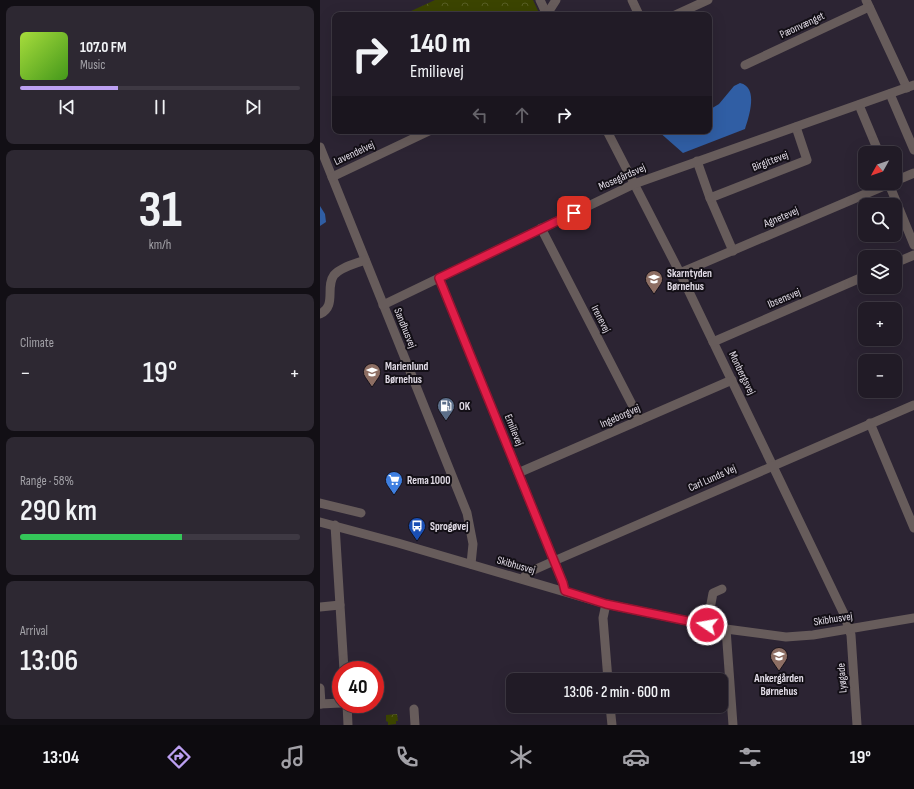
<!DOCTYPE html>
<meta charset="utf-8">
<style>
body{margin:0;font-family:"Sofia Sans Condensed",sans-serif;background:#2d2832;color:#f1f3f6;height:100vh;display:flex;flex-direction:column;font-size:15px;white-space:nowrap}
*{box-sizing:border-box;margin:0}
p{font-size:13px;color:#a2a1a7}
.icon{flex:none;width:22px;height:22px;fill:none;stroke:currentColor;stroke-width:2;stroke-linecap:round;stroke-linejoin:round}
.map{position:relative;flex:1;overflow:hidden}
.drawer{display:flex;flex-direction:column;gap:6px;padding:6px;background:#120f15;width:320px}
.drawer>*{flex:none}
.hud{position:absolute;left:12px;top:12px;width:380px;height:122px;border-radius:8px;box-shadow:0 4px 16px #0002,0 0 0 1px #3e3943;background:#211b26;color:#f1f3f6;overflow:hidden}
.needle{width:26px;rotate:230deg}
.fabs{position:absolute;left:538px;top:146px;display:grid;gap:8px}
.fabs a{display:grid;place-items:center;width:44px;height:44px;border-radius:8px;background:#211b26;box-shadow:0 4px 16px #0002,0 0 0 1px #3e3943;font-size:20px}
.speed{position:absolute;left:12px;top:661px;display:flex;gap:8px;font-size:20px;font-weight:700;text-align:center}
.speed>*{display:grid;place-content:center;width:52px;height:52px;border-radius:50%;background:#211b26;box-shadow:0 4px 16px #0002,0 0 0 1px #3e3943;line-height:1}
.speed .limit{border:6px solid #d22;background:#fff;color:#111}
.pin{position:absolute;display:grid;place-items:center;width:34px;height:34px;color:#fff;margin:-17px;border-radius:8px;box-shadow:0 2px 6px #0006}
.me{position:absolute;width:44px;margin:-22px;rotate:282deg;stroke-linejoin:round;filter:drop-shadow(0 0 3px #0008)}
.turn{display:flex;align-items:center;gap:14px;height:84px;padding:0 12px;font-size:18px}
.turn .icon{width:52px;height:52px;stroke-width:2.5}
.turn b{display:block;font-size:28px;line-height:34px}
.lanes{display:flex;align-items:center;height:38px;padding:0 12px;background:#0003;justify-content:center;gap:20px;direction:ltr}
.lanes .off{opacity:.35}
.big{font-size:30px;font-weight:600;line-height:1.1}
.drawer .widget{flex:1;display:flex;flex-direction:column;justify-content:center;gap:6px;min-width:0;padding:0 14px;border-radius:8px;background:#2d2832}
.drawer .dial{align-items:center;gap:0}
.dial b{font-size:52px;line-height:1}
.song{display:flex;align-items:center;gap:12px}
.cover{width:48px;height:48px;border-radius:6px;background:linear-gradient(135deg,hsl(80 70% 55%),hsl(100 70% 35%))}
.played{height:4px;border-radius:2px;background:linear-gradient(90deg,#bca0f2 35%,#3e3943 35%)}
.keys{display:flex;justify-content:space-around;direction:ltr}
.heat{display:flex;justify-content:space-between;align-items:center;font-size:22px;direction:ltr}
.charge{height:6px;border-radius:3px;background:linear-gradient(90deg,#34c759 58%,#3e3943 0)}
.trip{position:absolute;left:186px;top:673px;width:222px;height:40px;border-radius:8px;background:#211b26;box-shadow:0 4px 16px #0002,0 0 0 1px #3e3943;font-weight:600;line-height:40px;text-align:center}
.menu{display:flex;height:64px;justify-content:space-around;align-items:center;background:#0d0b0f;color:#a2a1a7}
.menu .icon{width:28px;height:28px}
.menu .on{color:#bca0f2}
.menu b{font-size:18px;color:#f1f3f6}
main{display:flex;flex:1;min-height:0}
.map>svg:first-child{display:block}
.park{fill:url(#park-crowns)}
.water{fill:#305ea4}
.lines{fill:none;stroke-linecap:round;stroke-linejoin:round}
.minor{stroke:#675c5b;stroke-width:9}
.route-casing{stroke:#92132f;stroke-width:10}
.route{stroke:#e11d48;stroke-width:7}
.labels{text-anchor:middle;dominant-baseline:central;stroke-width:4;stroke-linejoin:round;paint-order:stroke}
.street-label{font-size:11px;fill:#e2dce7;stroke:#130f16}
.poi-label{font-size:11px;font-weight:bold;fill:#e2dce7;stroke:#130f16;text-anchor:start}
</style>
<main>
<section class="drawer">
<div class="widget">
<div class="song"><i class="cover"></i><div><b>107.0 FM</b><p>Music</p></div></div>
<div class="played"></div>
<div class="keys"><svg class="icon" aria-label="previous" viewBox="0 0 24 24"><path d="M18 5L8 12l10 7zM5 5v14"/></svg><svg class="icon" aria-label="pause" viewBox="0 0 24 24"><path d="M8 5v14M16 5v14"/></svg><svg class="icon" aria-label="next" viewBox="0 0 24 24"><path d="M6 5l10 7-10 7zM19 5v14"/></svg></div>
</div>
<div class="widget dial"><b>31</b><p>km/h</p></div>
<div class="widget"><p>Climate</p>
<div class="heat"><a>−</a><b class="big">19°</b><a>+</a></div>
</div>
<div class="widget"><p>Range · 58%</p><b class="big">290 km</b><div class="charge"></div></div>
<div class="widget"><p>Arrival</p><b class="big">13:06</b></div>
</section>
<div class="map">
<svg width="594" height="725" viewBox="0 0 594 725">
<defs>
<pattern id="park-crowns" width="20" height="18" patternUnits="userSpaceOnUse"><rect width="20" height="18" fill="#3b4400"/><path d="M2 6a3 3 0 1 1 6 0M12 15a3 3 0 1 1 6 0" fill="none" stroke="#575e25"/></pattern>
</defs>
<rect width="100%" height="100%" fill="#2c2433"/>
<g class="park">
<polygon points="115,0 213,0 220,15 87,15 89,14 89,12"/>
<polygon points="77,714 78,721 76,721 76,724 68,725 68,722 66,721 66,715"/>
</g>
<g class="water">
<path d="M420 83C439 87 429 117 425 129L363 153 338 131H389V110L399 104 414 86Z"/>
<polygon points="0,206 5,214 6,222 0,226"/>
</g>
<g class="lines">
<g class="minor">
<polyline points="220,0 227,15"/>
<polyline points="312,0 319,15"/>
<polyline points="546,0 587,88"/>
<polyline points="227,14 236,0"/>
<polyline points="355,15 388,0"/>
<polyline points="425,65 549,7"/>
<polyline points="570,94 594,150"/>
<polyline points="539,105 559,153"/>
<polyline points="287,131 360,273 524,614 531,635 537,725"/>
<polyline points="0,147 147,513 153,544 151,564"/>
<polyline points="377,161 390,198 413,251"/>
<polyline points="12,177 109,131"/>
<polyline points="575,181 594,173"/>
<polyline points="569,184 594,245"/>
<polyline points="390,198 487,160 476,127"/>
<polyline points="221,228 320,420"/>
<polyline points="575,263 594,255"/>
<polyline points="360,273 571,183"/>
<polyline points="119,278 243,583 245,591"/>
<polyline points="63,305 314,184 594,85"/>
<path d="M0 314C17 306 5 287 14 275 21 267 35 264 45 260"/>
<polyline points="393,342 545,276"/>
<polyline points="550,423 594,528"/>
<polyline points="198,473 412,380"/>
<polyline points="0,503 41,513"/>
<polyline points="0,522 78,543 286,604 406,629 466,637 493,635 594,618"/>
<polyline points="15,525 24,670"/>
<polyline points="203,579 207,573 234,561 594,405"/>
<polyline points="286,604 283,618 288,680"/>
<polyline points="0,607 20,605"/>
<polyline points="387,625 393,593 402,589"/>
<polyline points="406,629 413,725"/>
<polyline points="0,688 1,704"/>
<polyline points="0,704 21,703"/>
<polyline points="27,704 28,725"/>
<polyline points="290,706 292,725"/>
<polyline points="94,709 95,725"/>
</g>
</g>
<g class="lines">
<defs>
<polyline id="route" points="254,213 119,278 243,583 245,591 286,604 387,625"/>
</defs>
<use href="#route" class="route-casing"/>
<use href="#route" class="route"/>
</g>
<defs>
<symbol id="school-pin" viewBox="-11 -11 22 30"><path d="M0 17L-7.5 6A9.5 9.5 0 1 1 7.5 6Z" fill="#8d6e63" stroke="#130f16"/><path d="M0-5L7-2L0 1L-7-2ZM-4 1L0 2.5L4 1V4Q0 6-4 4Z" fill="#fff"/></symbol>
<symbol id="fuel-pin" viewBox="-11 -11 22 30"><path d="M0 17L-7.5 6A9.5 9.5 0 1 1 7.5 6Z" fill="#5c6f8a" stroke="#130f16"/><path d="M-5.5-6h7V0h2V4h1.3V-2.5L3-4.5l.8-.8L6-3V5H2.5V1h-1V6h-7ZM-4.2-4.7v3.2H.2V-4.7Z" fill="#fff"/></symbol>
<symbol id="supermarket-pin" viewBox="-11 -11 22 30"><path d="M0 17L-7.5 6A9.5 9.5 0 1 1 7.5 6Z" fill="#3f7fe0" stroke="#130f16"/><path d="M-6-5.5h2.5l.6 2H6L4.5 2H-2.5L-4.4-4H-6ZM-1.5 3.2a1.3 1.3 0 1 0 .1 0ZM3 3.2a1.3 1.3 0 1 0 .1 0Z" fill="#fff"/></symbol>
<symbol id="bus-pin" viewBox="-11 -11 22 30"><path d="M0 17L-7.5 6A9.5 9.5 0 1 1 7.5 6Z" fill="#1a4fb4" stroke="#130f16"/><path d="M-5-6H5V4H4V6H2V4H-2V6H-4V4H-5ZM-3.5-4V0h7V-4ZM-3.5 1.2v1.5H-2V1.2ZM2 1.2v1.5H3.5V1.2Z" fill="#fff"/></symbol>
</defs>
<g fill-rule="evenodd">
<use href="#school-pin" x="324" y="269" width="20" height="27"/>
<use href="#school-pin" x="42" y="362" width="20" height="27"/>
<use href="#fuel-pin" x="116" y="396" width="20" height="27"/>
<use href="#supermarket-pin" x="64" y="470" width="20" height="27"/>
<use href="#bus-pin" x="87" y="516" width="20" height="27"/>
<use href="#school-pin" x="449" y="646" width="20" height="27"/>
</g>
<g class="labels">
<g class="street-label">
<text transform="translate(482 25) rotate(-25)">Pæonvænget</text>
<text transform="translate(34 153) rotate(-25)">Lavendelvej</text>
<text transform="translate(450 161) rotate(-21)">Birgittevej</text>
<text transform="translate(302 177) rotate(-24)">Mosegårdsvej</text>
<text transform="translate(461 217) rotate(-23)">Agnetevej</text>
<text transform="translate(464 298) rotate(-23)">Ibsensvej</text>
<text transform="translate(281 319) rotate(63)">Irenevej</text>
<text transform="translate(85 328) rotate(68)">Sandhusvej</text>
<text transform="translate(422 373) rotate(64)">Monbergsvej</text>
<text transform="translate(300 416) rotate(-24)">Ingeborgvej</text>
<text transform="translate(194 430) rotate(68)">Emilievej</text>
<text transform="translate(392 478) rotate(-24)">Carl Lunds Vej</text>
<text transform="translate(196 565) rotate(16)">Skibhusvej</text>
<text transform="translate(513 619) rotate(-9)">Skibhusvej</text>
<text transform="translate(522 678) rotate(-94)">Lyøgade</text>
</g>
<g class="poi-label">
<text x="347" y="273">Skarntyden<tspan x="347" dy="13">Børnehus</tspan></text>
<text x="65" y="366">Marienlund<tspan x="65" dy="13">Børnehus</tspan></text>
<text x="139" y="406">OK</text>
<text x="87" y="480">Rema 1000</text>
<text x="110" y="526">Sprogøvej</text>
<text x="459" y="678" text-anchor="middle">Ankergården<tspan x="459" dy="13">Børnehus</tspan></text>
</g>
</g>
</svg>
<div class="fabs">
<a><svg class="needle" viewBox="-14 -14 28 28"><path d="M0-13l5 13h-10z" fill="#e53935"/><path d="M0 13l5-13h-10z" fill="#a2a1a7"/></svg></a>
<a><svg class="icon" aria-label="search" viewBox="0 0 24 24"><circle cx="10" cy="10" r="6"/><path d="M15 15l6 6"/></svg></a>
<a><svg class="icon" aria-label="layers" viewBox="0 0 24 24"><path d="M12 4l9 5-9 5-9-5zM3 14l9 5 9-5"/></svg></a>
<a>+</a>
<a>−</a>
</div>
<div class="speed"><div class="limit">40</div></div>
<div class="pin" style="left:254px;top:213px;background:#d93025"><svg class="icon" aria-label="arrive" viewBox="0 0 24 24"><path d="M6 21V4h12l-3 4 3 4H6"/></svg></div>
<svg class="me" style="left:387px;top:625px" viewBox="-20 -20 40 40"><circle r="17" fill="#e11d48" stroke="#fff" stroke-width="3"/><path d="M0-11L8 9 0 5-8 9z" fill="#fff"/></svg>
<div class="trip">13:06 · 2 min · 600 m</div>
<div class="hud">
<div class="turn"><svg class="icon" aria-label="right" viewBox="0 0 24 24"><path d="M7 20v-9h11M14 6l5 5-5 5"/></svg><div><b>140 m</b>Emilievej</div></div>
<div class="lanes"><svg class="icon off" aria-label="left" viewBox="0 0 24 24"><path d="M17 20v-9H6M10 6l-5 5 5 5"/></svg><svg class="icon off" aria-label="ahead" viewBox="0 0 24 24"><path d="M12 20V5M6 11l6-6 6 6"/></svg><svg class="icon" aria-label="right" viewBox="0 0 24 24"><path d="M7 20v-9h11M14 6l5 5-5 5"/></svg></div>
</div>
</div>
</main>
<nav class="menu">
<b>13:04</b>
<svg class="icon on" aria-label="directions" viewBox="0 0 24 24"><path d="M12 3l9 9-9 9-9-9zM9 14v-3h6M13 9l2 2-2 2"/></svg>
<svg class="icon" aria-label="music" viewBox="0 0 24 24"><path d="M9 18V5l10-2v13"/><circle cx="6" cy="18" r="3"/><circle cx="16" cy="16" r="3"/></svg>
<svg class="icon" aria-label="phone" viewBox="0 0 24 24"><path d="M5 4h4l2 5-3 2q2 4 5 5l2-3 5 2v4C11 20 4 13 5 4z"/></svg>
<svg class="icon" aria-label="climate" viewBox="0 0 24 24"><path d="M12 3v18M4 7l16 10M4 17L20 7"/></svg>
<svg class="icon" aria-label="car" viewBox="0 0 24 24"><path d="M5 17H2v-5l4-1 3-4h7l3 4 3 1v5h-3M9 17h6M6 11h13"/><circle cx="7" cy="17" r="2"/><circle cx="17" cy="17" r="2"/></svg>
<svg class="icon" aria-label="filters" viewBox="0 0 24 24"><path d="M4 7h16M4 17h16"/><circle cx="9" cy="7" r="2"/><circle cx="15" cy="17" r="2"/></svg>
<b>19°</b>
</nav>
